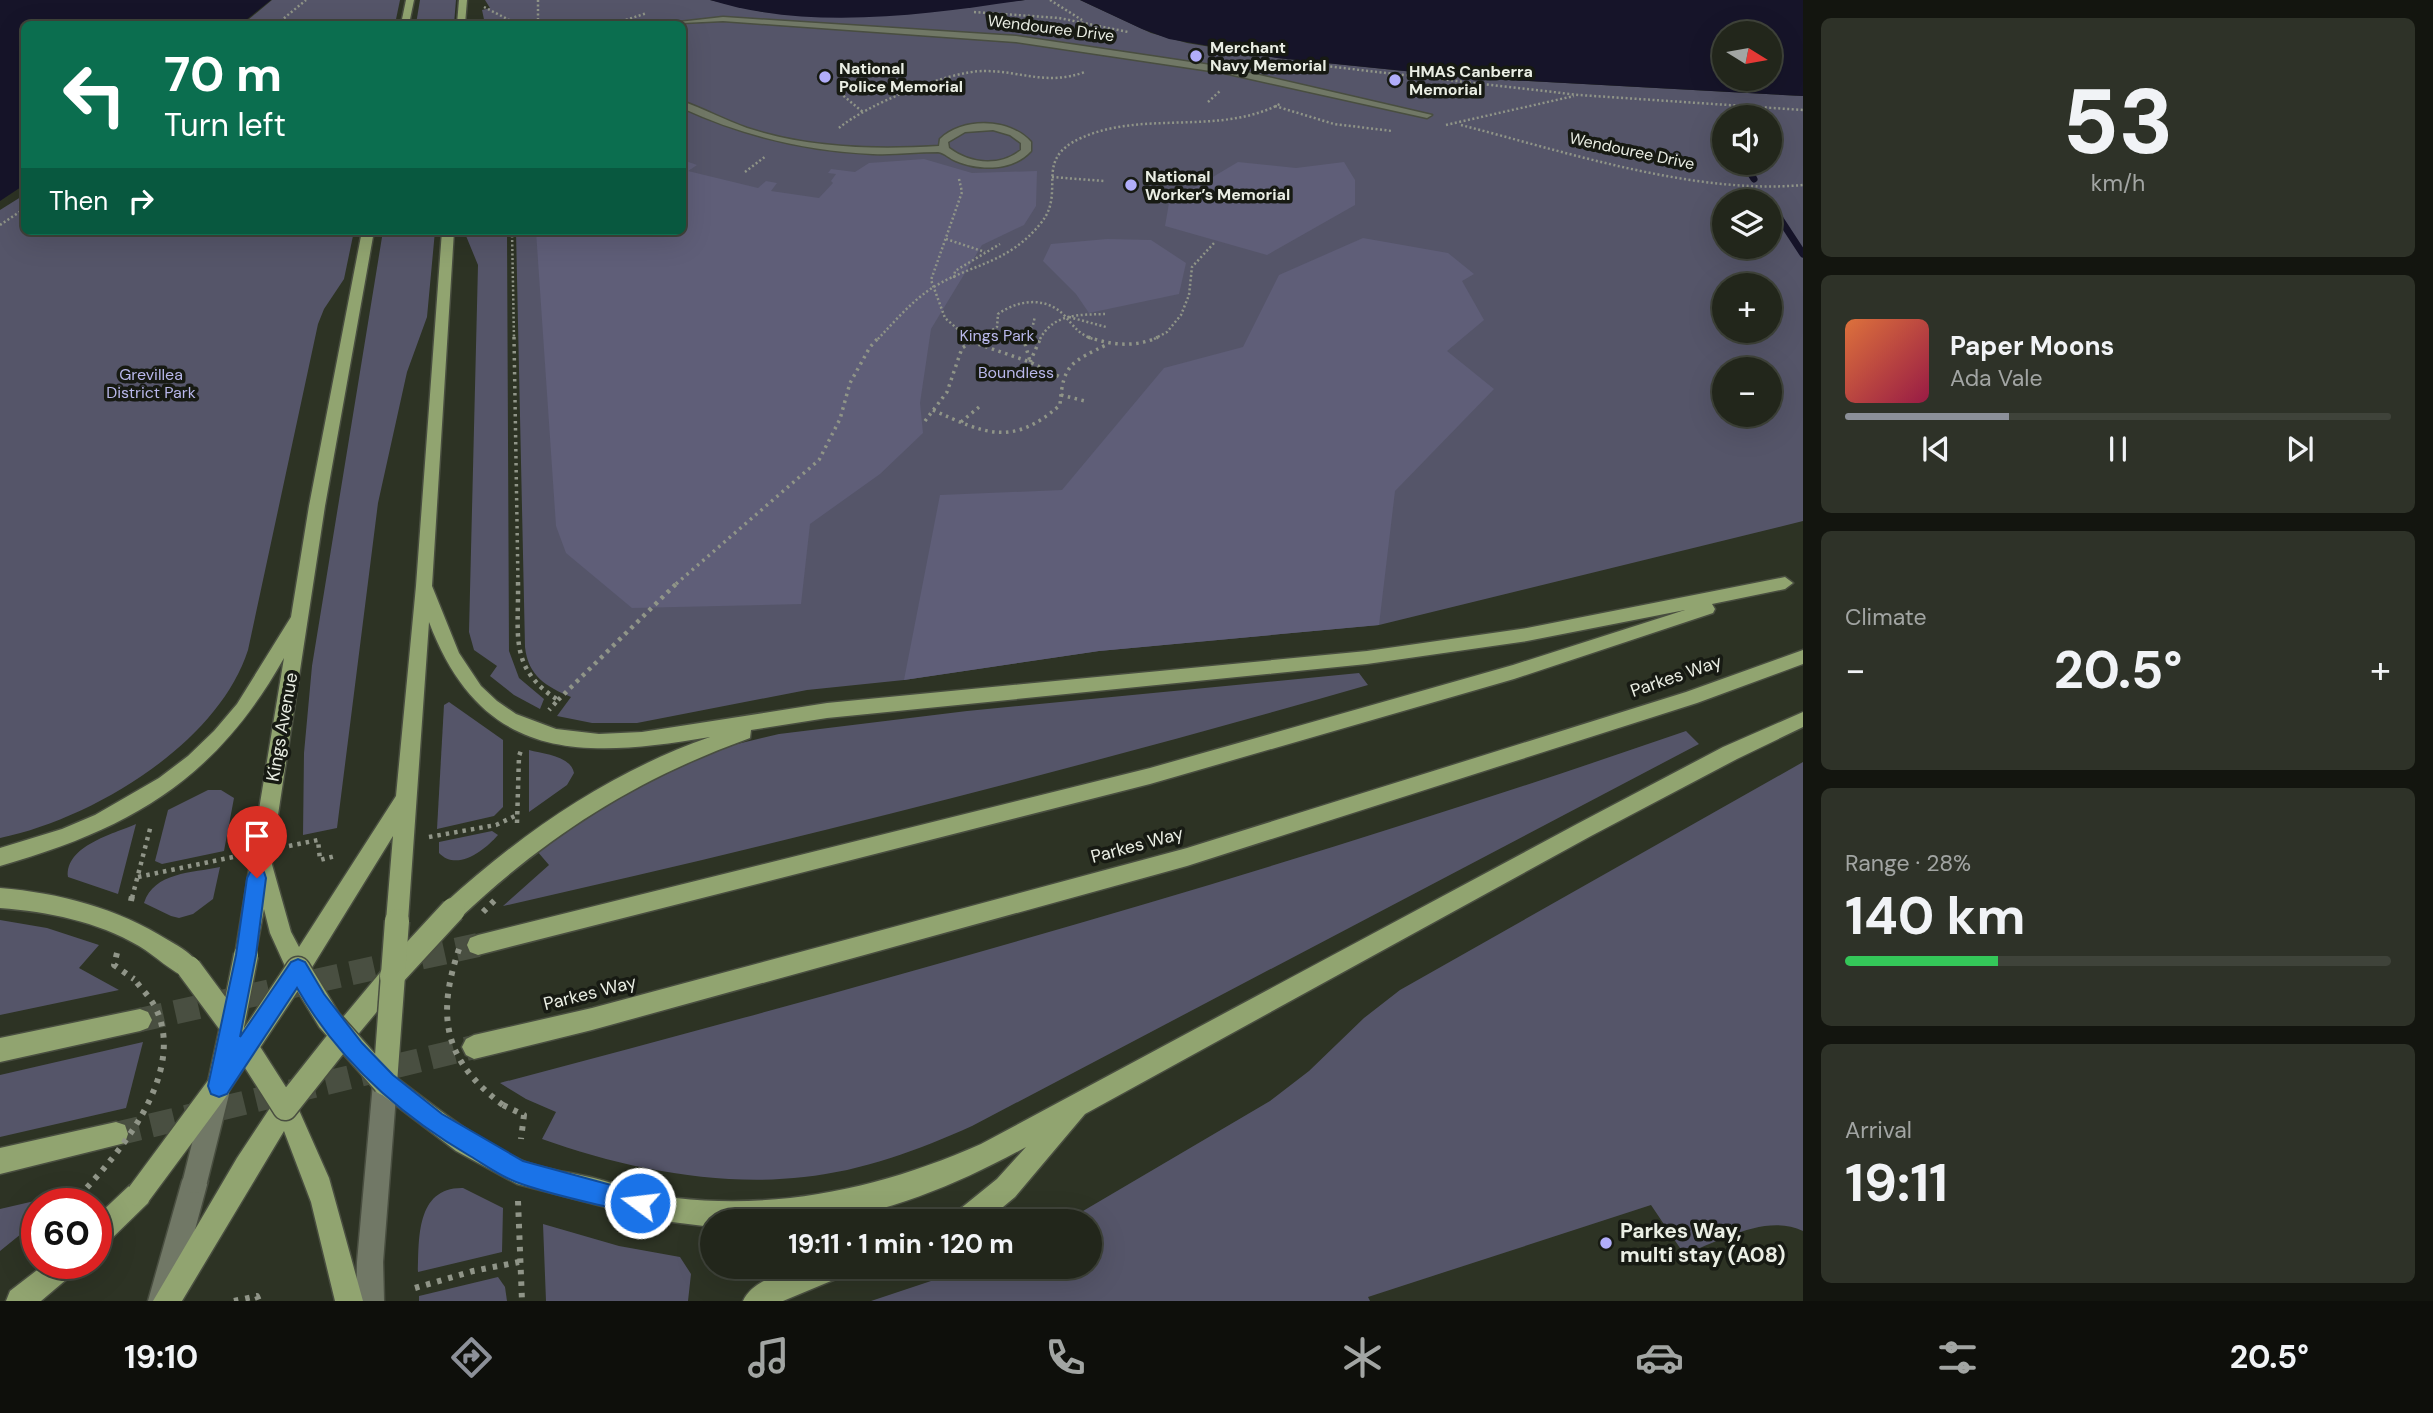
<!DOCTYPE html>
<meta charset="utf-8">
<style>
body{margin:0;font-family:"DM Sans",sans-serif;background:#2e3228;color:#f1f3f6;height:100vh;display:flex;flex-direction:column;font-size:26px;white-space:nowrap}
*{box-sizing:border-box;margin:0}
p{font-size:23px;color:#a2a5a3}
.icon{flex:none;width:38px;height:38px;fill:none;stroke:currentColor;stroke-width:2;stroke-linecap:round;stroke-linejoin:round}
.map{position:relative;flex:1;overflow:hidden}
.panel{display:flex;flex-direction:column;gap:18px;padding:18px;background:#13150f;width:630px}
.panel>*{flex:none}
.banner{position:absolute;left:21px;top:21px;width:665px;height:214px;border-radius:10px;box-shadow:0 7px 28px #0002,0 0 0 2px #3f433a;background:#0b6e4f;color:#fff;overflow:hidden}
.needle{width:46px;rotate:101deg}
.controls{position:absolute;left:1712px;top:21px;display:grid;gap:14px}
.controls a{display:grid;place-items:center;width:70px;height:70px;border-radius:50%;background:#22261b;box-shadow:0 7px 28px #0002,0 0 0 2px #3f433a;font-size:35px}
.speed{position:absolute;left:21px;top:1188px;display:flex;gap:14px;font-size:35px;font-weight:700;text-align:center}
.speed>*{display:grid;place-content:center;width:91px;height:91px;border-radius:50%;background:#22261b;box-shadow:0 7px 28px #0002,0 0 0 2px #3f433a;line-height:1}
.speed .limit{border:10px solid #d22;background:#fff;color:#111}
.pin{position:absolute;display:grid;place-items:center;width:60px;height:60px;color:#fff;margin:-72px -30px;border-radius:50% 50% 50% 0;rotate:-45deg;box-shadow:0 0 7px #0007}
.pin .icon{rotate:45deg}
.me{position:absolute;width:77px;margin:-38px;rotate:285deg;stroke-linejoin:round;filter:drop-shadow(0 0 5px #0008)}
.turn{display:flex;align-items:center;gap:24px;height:147px;padding:0 28px;font-size:32px}
.turn .icon{width:91px;height:91px;stroke-width:2.5}
.turn b{display:block;font-size:49px;line-height:60px}
.then{display:flex;align-items:center;height:66px;padding:0 28px;background:#0003;gap:14px;font-size:26px}
.big{font-size:52px;font-weight:700;line-height:1.1}
.panel .tile{flex:1;display:flex;flex-direction:column;justify-content:center;gap:10px;min-width:0;padding:0 24px;border-radius:10px;background:#2e3228}
.panel .dial{align-items:center;gap:0}
.dial b{font-size:91px;line-height:1}
.song{display:flex;align-items:center;gap:21px}
.cover{width:84px;height:84px;border-radius:10px;background:linear-gradient(135deg,hsl(20 70% 55%),hsl(340 70% 35%))}
.played{height:7px;border-radius:4px;background:linear-gradient(90deg,#8c9099 30%,#3f433a 30%)}
.keys{display:flex;justify-content:space-around;direction:ltr}
.heat{display:flex;justify-content:space-between;align-items:center;font-size:38px;direction:ltr}
.charge{height:10px;border-radius:5px;background:linear-gradient(90deg,#34c759 28%,#3f433a 0)}
.trip{position:absolute;left:700px;top:1209px;width:402px;height:70px;border-radius:35px;background:#22261b;box-shadow:0 7px 28px #0002,0 0 0 2px #3f433a;font-weight:700;line-height:70px;text-align:center}
.dock{display:flex;height:112px;justify-content:space-around;align-items:center;background:#0e0f0b;color:#a2a5a3}
.dock .icon{width:49px;height:49px}
.dock .on{color:#8c9099}
.dock b{font-size:32px;color:#f1f3f6}
main{display:flex;flex:1;min-height:0}
.map>svg:first-child{display:block}
.green{fill:#555569;fill-rule:evenodd}
.forest{fill:#5f5e78}
.water{fill:#161429;fill-rule:evenodd}
.lines{fill:none;stroke-linecap:round;stroke-linejoin:round}
.stream-far1{stroke:#161429;stroke-width:5}
.stream{stroke:#161429;stroke-width:7}
.primary-tunnel{stroke:#494f41;stroke-width:24;stroke-dasharray:24 12;stroke-linecap:butt}
.minor-casing{stroke:#494e40;stroke-width:3}
.tertiary-casing{stroke:#494e40;stroke-width:3}
.primary-casing{stroke:#494e40;stroke-width:3}
.path-far3{stroke:#909588;stroke-width:2.5;stroke-dasharray:2 2.5;stroke-linecap:butt}
.path-far2{stroke:#909588;stroke-width:3.5;stroke-dasharray:2.5 4.5;stroke-linecap:butt}
.path-far1{stroke:#909588;stroke-width:4.5;stroke-dasharray:3.5 5;stroke-linecap:butt}
.path{stroke:#909588;stroke-width:6;stroke-dasharray:4.5 7;stroke-linecap:butt}
.minor{fill:#717866;fill-rule:evenodd}
.tertiary{fill:#717866;fill-rule:evenodd}
.primary{fill:#91a470;fill-rule:evenodd}
.tertiary-bridge-casing{stroke:#494e40;stroke-width:27;stroke-linecap:butt}
.primary-bridge-casing{stroke:#494e40;stroke-width:27;stroke-linecap:butt}
.path-bridge{stroke:#909588;stroke-width:6;stroke-dasharray:4.5 7;stroke-linecap:butt}
.tertiary-bridge{stroke:#717866;stroke-width:24}
.primary-bridge{stroke:#91a470;stroke-width:24}
.route{fill:#1a73e8;stroke:#114b97;stroke-width:2}
.poi-dot{fill:#b1adfa;stroke:#171a13;stroke-width:2.5}
.labels{text-anchor:middle;dominant-baseline:central;stroke-width:7;stroke-linejoin:round;paint-order:stroke}
.far-street-label{font-size:16px;fill:#eaeee4;stroke:#171a13}
.far-poi-label{font-size:16px;font-weight:bold;fill:#eaeee4;stroke:#171a13;text-anchor:start}
.far-park-label{font-size:16px;fill:#b9b8eb;stroke:#171a13}
.street-label{font-size:18px;fill:#eaeee4;stroke:#171a13}
.near-poi-label{font-size:21px;font-weight:bold;fill:#eaeee4;stroke:#171a13;text-anchor:start}
</style>
<main>
<div class="map">
<svg width="1803" height="1301" viewBox="0 0 1803 1301">
<rect width="100%" height="100%" fill="#2d3324"/>
<g class="green">
<polygon points="272,0 400,0 395,24 243,24"/>
<polygon points="420,0 456,0 454,24 416,24"/>
<path d="M485 0H710L763 12 865 16 1025 0H1080L1151 33 1187 43 1277 58 1473 78 1803 96V521L1379 625 1099 651 904 680 807 690 637 723H592L557 716 571 697C547 687 528 676 525 647L516 231H682V24H485L482 10 490 8ZM1724 117H1769V163H1724ZM1724 201H1769V247H1724ZM1724 285H1769V331H1724ZM1724 369H1769V415H1724Z"/>
<path d="M24 195V231H354L344 279 324 309 318 324 248 650C218 744 92 819 0 838V210Z"/>
<polygon points="383,231 435,231 427,317 407,372 378,503 337,828 303,835 304,753 312,666"/>
<polygon points="464,231 507,231 509,651 519,678 544,699 540,709 514,695 490,676 497,666 474,650 469,632 478,265"/>
<path d="M1359 673 1368 685C1082 767 793 841 503 906L549 865 537 851 604 805 645 782 729 746 779 734 967 711Z"/>
<polygon points="449,702 503,740 503,807 494,816 437,829 444,705"/>
<path d="M1686 731 1699 744 972 1126C919 1150 862 1171 804 1177 719 1187 622 1168 542 1139L556 1112 526 1099 500 1083C899 978 1296 866 1686 731Z"/>
<path d="M529 750C544 754 571 756 574 773L567 785 529 812Z"/>
<path d="M1803 762V1231C1766 1213 1719 1242 1684 1254L1651 1205 1368 1297 1370 1301H871L973 1267H1090V1222L1066 1221 1270 1101 1309 1071 1364 1018 1400 990Z"/>
<polygon points="208,790 221,790 234,798 224,851 162,864 155,861 168,810"/>
<path d="M136 824 118 894 68 877C65 846 113 834 136 824Z"/>
<path d="M492 831 498 835C485 850 457 872 439 853V842Z"/>
<path d="M220 867 213 899 193 914 179 918 171 916 144 903C154 872 192 873 220 867Z"/>
<polygon points="0,920 47,928 99,945 79,968 119,990 0,1015"/>
<polygon points="143,1042 126,1108 0,1137 0,1075"/>
<path d="M463 1188 503 1208 502 1252 418 1272C419 1239 416 1187 463 1188Z"/>
<polygon points="69,1193 57,1204 37,1204 37,1221 0,1251 0,1209"/>
<polygon points="543,1224 619,1246 680,1257 691,1274 688,1301 546,1301"/>
<polygon points="498,1277 505,1287 507,1301 419,1301 419,1296"/>
</g>
<g class="forest">
<polygon points="924,159 972,173 1037,171 1036,206 1024,225 982,245 931,329 920,403 923,433 880,474 810,524 801,604 632,608 566,553 556,526 536,231 682,231 683,160 697,165 688,171 758,188 766,181 777,183 771,191 819,198 833,183 831,181 836,174 828,173 831,169 855,172 869,163"/>
<polygon points="1238,162 1296,168 1344,162 1355,180 1355,205 1267,255 1165,226 1169,203"/>
<polygon points="1363,238 1448,253 1474,274 1462,281 1484,320 1447,351 1494,389 1395,491 1379,625 1099,651 904,680 940,495 1062,490 1164,368 1243,347 1279,275"/>
<polygon points="1107,239 1151,240 1186,263 1179,294 1089,313 1076,294 1043,261 1051,244"/>
</g>
<g class="water">
<polygon points="0,0 271,0 241,24 24,24 24,185 0,201"/>
<path d="M710 0H1025C923 15 810 31 710 0Z"/>
<path d="M1080 0H1803V96L1473 78 1277 58 1169 39 1142 29ZM1724 33H1769V79H1724Z"/>
</g>
<g class="lines">
<polyline class="stream-far1" points="1719,124 1724,131"/>
<g class="stream">
<polyline points="1744,163 1754,179"/>
<polyline points="1769,202 1803,254"/>
</g>
<g class="primary-tunnel">
<polyline points="140,1020 478,945"/>
<polyline points="116,1134 474,1047"/>
</g>
<defs>
<g id="minor">
<polygon points="723,17 1016,36 1224,67 1432,115 1427,118 1224,73 1016,42 723,21 661,24"/>
<path d="M682 101C704 109 725 120 747 128 809 148 874 150 939 146L940 139C962 117 1010 118 1031 142V151C1013 171 980 171 956 161 950 159 945 153 938 152 916 152 895 155 873 154 806 151 743 136 682 108ZM993 130 1010 135 1021 143V150C1000 167 970 164 949 148L948 142 965 132Z"/>
</g>
<g id="tertiary">
<polygon points="385,1071 393,1075 397,1083 383,1262 384,1301 356,1301 357,1262 373,1083 377,1075"/>
<polygon points="195,1168 204,1172 208,1181 176,1301 148,1301 182,1181 186,1172"/>
</g>
<g id="primary">
<polygon points="406,0 414,0 409,24 401,24"/>
<polygon points="459,0 467,0 465,24 457,24"/>
<path d="M362 231H374L325 506 271 861 291 932 299 947 396 796 416 586 442 231H454L432 586 459 653 481 686 497 701 516 714 556 729 599 734 642 732 827 703 1367 651 1527 628 1785 577 1793 583 1785 589 1712 604 1715 609 1713 613 1514 679 1150 784 478 955 470 952 467 945 470 938 478 935 1150 768 1513 665 1685 610 1527 641 1367 664 827 718 751 730 750 738C636 779 548 835 461 917L453 920 445 917 442 910 445 903C523 832 610 772 710 737 581 759 482 762 429 622L408 921 405 928 397 931 389 928 386 921 393 836 306 977 298 980 290 977 270 933 264 909 254 962 246 965 238 962 235 955 284 658C215 780 132 828 0 866V848L62 829 95 815 159 778 188 756 214 731 237 704 291 617 309 506Z"/>
<polygon points="1803,650 1803,664 1697,703 1187,866 592,1030 474,1059 466,1055 462,1047 466,1039 474,1035 592,1008 1187,848 1686,692"/>
<path d="M1803 712V727L1737 759 1591 836 1085 1114 1015 1197 985 1222H951L955 1213 997 1179 1026 1147C962 1182 887 1215 814 1221 781 1224 746 1222 712 1222V1227L656 1220 517 1184 456 1151 377 1091 373 1083 377 1075 385 1071 393 1075C434 1106 475 1139 521 1160 544 1170 570 1172 594 1178 621 1185 648 1195 676 1198 782 1210 884 1187 981 1144L1577 824 1723 747Z"/>
<path d="M0 888C60 893 117 908 168 940 180 947 195 955 200 968L197 976 189 979C171 972 156 956 139 946 96 921 49 912 0 908Z"/>
<polygon points="392,965 400,968 403,976 400,984 350,1044 342,1048 334,1044 330,1036 334,1028 384,968"/>
<polygon points="140,1009 148,1012 152,1020 148,1028 140,1031 0,1062 0,1038"/>
<polygon points="232,1014 240,1018 258,1047 227,1094 219,1098 211,1094 207,1086 220,1026 224,1018"/>
<polygon points="285,1096 294,1099 329,1178 363,1301 335,1301 311,1202 284,1131 182,1301 153,1301 237,1158 276,1099"/>
<polygon points="116,1122 125,1125 128,1134 125,1143 0,1174 0,1148"/>
<polygon points="139,1181 148,1185 152,1194 148,1203 105,1245 96,1249 96,1217 130,1185"/>
<polygon points="45,1264 78,1264 74,1273 41,1301 6,1301 10,1291"/>
<path d="M799 1267H847L843 1276 783 1301H743C752 1281 780 1274 799 1267Z"/>
</g>
</defs>
<use href="#minor" class="minor-casing"/>
<use href="#tertiary" class="tertiary-casing"/>
<use href="#primary" class="primary-casing"/>
<g class="path-far3">
<polyline points="538,0 538,24"/>
<polyline points="1050,0 1082,20"/>
<polyline points="484,7 517,24"/>
<polyline points="974,12 1059,18 1128,32"/>
<polyline points="277,24 306,0"/>
<polyline points="613,24 647,13"/>
<polyline points="1299,63 1579,95 1803,110"/>
<polyline points="840,93 864,113"/>
<polyline points="1208,102 1220,91"/>
<polyline points="1275,106 1334,124 1392,131"/>
<polyline points="1446,125 1574,96"/>
<path d="M1461 125C1566 152 1695 195 1803 185"/>
<path d="M839 128C866 105 948 71 984 71 1022 71 1046 86 1085 72"/>
<polyline points="745,172 766,156"/>
<polyline points="1052,177 1104,181"/>
<polyline points="959,179 962,192 931,280 945,318 969,339"/>
<polyline points="0,225 24,209"/>
<polyline points="512,231 514,339"/>
<polyline points="946,239 985,252"/>
<polyline points="954,278 955,271 1000,244"/>
<polyline points="1069,317 1106,327"/>
<path d="M878 339C894 322 912 301 932 288 972 263 1007 265 1041 223 1067 191 1032 160 1081 138 1143 110 1218 136 1280 104"/>
<path d="M977 339 997 327 998 314C1018 300 1045 296 1064 315 1074 326 1078 334 1093 339"/>
<polyline points="1022,339 1033,325 1035,316"/>
<path d="M1040 339C1054 313 1079 315 1105 314"/>
<polyline points="1154,339 1167,332 1181,315 1189,295 1192,267 1214,243"/>
</g>
<g class="path-far2">
<polyline points="514,337 518,584"/>
<polyline points="967,337 972,342 1030,362 1062,378"/>
<polyline points="1023,337 1030,361"/>
<path d="M1088 337C1111 345 1135 348 1158 337"/>
<polyline points="1030,362 1041,337"/>
<polyline points="1061,395 1085,401"/>
<path d="M933 410C985 434 1013 447 1060 405 1063 363 1072 362 1108 344"/>
<polyline points="925,421 947,392 962,348 980,337"/>
<polyline points="961,422 979,407"/>
<polyline points="676,584 819,460 840,419 850,383 870,347 879,337"/>
</g>
<g class="path-far1">
<path d="M518 582C519 635 508 668 558 700L549 710"/>
<polyline points="558,700 678,582"/>
<polyline points="517,823 519,756 522,748"/>
<polyline points="429,837 496,825 517,815"/>
<polyline points="289,846 318,840 320,860 335,856"/>
<polyline points="138,877 233,857"/>
<polyline points="132,898 151,825"/>
</g>
<g class="path">
<polyline points="131,901 132,896"/>
<polyline points="117,953 114,965 134,979"/>
<polyline points="503,1105 524,1115 521,1139"/>
<polyline points="518,1201 522,1301"/>
<polyline points="415,1288 473,1271 519,1262"/>
<polyline points="234,1301 257,1296 259,1301"/>
</g>
<use href="#minor" class="minor"/>
<use href="#tertiary" class="tertiary"/>
<use href="#primary" class="primary"/>
<defs>
<polyline id="tertiary-bridge" points="195,1181 217,1093"/>
<g id="primary-bridge">
<polyline points="189,968 232,1026"/>
<polyline points="392,976 453,910"/>
<polyline points="232,1026 246,955"/>
<polyline points="342,1036 285,1108 246,1047 298,969 329,1020 385,1083"/>
<polyline points="385,1083 397,921"/>
<polyline points="139,1194 219,1086"/>
</g>
</defs>
<use href="#tertiary-bridge" class="tertiary-bridge-casing"/>
<use href="#primary-bridge" class="primary-bridge-casing"/>
<g class="path-bridge">
<polyline points="483,912 495,900"/>
<path d="M459 949C436 1017 444 1061 503 1105"/>
<path d="M71 1204C115 1160 191 1072 154 1005 149 996 140 987 134 979"/>
</g>
<use href="#tertiary-bridge" class="tertiary-bridge"/>
<use href="#primary-bridge" class="primary-bridge"/>
</g>
<path class="route" d="M257 869 264 872 266 878 256 955 240 1037 291 962 298 959 305 962 324 994 362 1043 393 1075 442 1114 523 1161 648 1195 652 1203 648 1212 640 1215C599 1204 556 1197 516 1182 500 1176 485 1165 470 1156 398 1114 339 1061 297 988L227 1094 219 1097 211 1094 208 1086 236 955 247 878 250 872Z"/>
<g class="poi-dot">
<circle cx="1196" cy="56" r="7"/>
<circle cx="825" cy="77" r="7"/>
<circle cx="1395" cy="80" r="7"/>
<circle cx="1131" cy="185" r="7"/>
<circle cx="1606" cy="1243" r="7"/>
</g>
<g class="labels">
<g class="far-street-label">
<text transform="translate(1051 28) rotate(7)">Wendouree Drive</text>
<text transform="translate(1632 151) rotate(12)">Wendouree Drive</text>
</g>
<g class="far-poi-label">
<text x="1210" y="47">Merchant<tspan x="1210" dy="18">Navy Memorial</tspan></text>
<text x="839" y="68">National<tspan x="839" dy="18">Police Memorial</tspan></text>
<text x="1409" y="71">HMAS Canberra<tspan x="1409" dy="18">Memorial</tspan></text>
<text x="1145" y="176">National<tspan x="1145" dy="18">Worker’s Memorial</tspan></text>
</g>
<g class="far-park-label">
<text x="997" y="335">Kings Park</text>
<text x="1016" y="372">Boundless</text>
<text x="151" y="374">Grevillea<tspan x="151" dy="18">District Park</tspan></text>
</g>
<g class="street-label">
<text transform="translate(1676 676) rotate(-19)">Parkes Way</text>
<text transform="translate(282 727) rotate(-80)">Kings Avenue</text>
<text transform="translate(1137 845) rotate(-15)">Parkes Way</text>
<text transform="translate(590 993) rotate(-14)">Parkes Way</text>
</g>
<g class="near-poi-label">
<text x="1620" y="1231">Parkes Way,<tspan x="1620" dy="24">multi stay (A08)</tspan></text>
</g>
</g>
</svg>
<div class="controls">
<a><svg class="needle" viewBox="-14 -14 28 28"><path d="M0-13l5 13h-10z" fill="#e53935"/><path d="M0 13l5-13h-10z" fill="#a2a5a3"/></svg></a>
<a><svg class="icon" aria-label="sound" viewBox="0 0 24 24"><path d="M4 9h4l5-4v14l-5-4H4zM17 9q2 3 0 6"/></svg></a>
<a><svg class="icon" aria-label="layers" viewBox="0 0 24 24"><path d="M12 4l9 5-9 5-9-5zM3 14l9 5 9-5"/></svg></a>
<a>+</a>
<a>−</a>
</div>
<div class="speed"><div class="limit">60</div></div>
<div class="pin" style="left:257px;top:878px;background:#d93025"><svg class="icon" aria-label="arrive" viewBox="0 0 24 24"><path d="M6 21V4h12l-3 4 3 4H6"/></svg></div>
<svg class="me" style="left:640px;top:1203px" viewBox="-20 -20 40 40"><circle r="17" fill="#1a73e8" stroke="#fff" stroke-width="3"/><path d="M0-11L8 9 0 5-8 9z" fill="#fff"/></svg>
<div class="trip">19:11 · 1 min · 120 m</div>
<div class="banner">
<div class="turn"><svg class="icon" aria-label="left" viewBox="0 0 24 24"><path d="M17 20v-9H6M10 6l-5 5 5 5"/></svg><div><b>70 m</b>Turn left</div></div>
<div class="then">Then<svg class="icon" aria-label="right" viewBox="0 0 24 24"><path d="M7 20v-9h11M14 6l5 5-5 5"/></svg></div>
</div>
</div>
<section class="panel">
<div class="tile dial"><b>53</b><p>km/h</p></div>
<div class="tile">
<div class="song"><i class="cover"></i><div><b>Paper Moons</b><p>Ada Vale</p></div></div>
<div class="played"></div>
<div class="keys"><svg class="icon" aria-label="previous" viewBox="0 0 24 24"><path d="M18 5L8 12l10 7zM5 5v14"/></svg><svg class="icon" aria-label="pause" viewBox="0 0 24 24"><path d="M8 5v14M16 5v14"/></svg><svg class="icon" aria-label="next" viewBox="0 0 24 24"><path d="M6 5l10 7-10 7zM19 5v14"/></svg></div>
</div>
<div class="tile"><p>Climate</p>
<div class="heat"><a>−</a><b class="big">20.5°</b><a>+</a></div>
</div>
<div class="tile"><p>Range · 28%</p><b class="big">140 km</b><div class="charge"></div></div>
<div class="tile"><p>Arrival</p><b class="big">19:11</b></div>
</section>
</main>
<nav class="dock">
<b>19:10</b>
<svg class="icon on" aria-label="directions" viewBox="0 0 24 24"><path d="M12 3l9 9-9 9-9-9zM9 14v-3h6M13 9l2 2-2 2"/></svg>
<svg class="icon" aria-label="music" viewBox="0 0 24 24"><path d="M9 18V5l10-2v13"/><circle cx="6" cy="18" r="3"/><circle cx="16" cy="16" r="3"/></svg>
<svg class="icon" aria-label="phone" viewBox="0 0 24 24"><path d="M5 4h4l2 5-3 2q2 4 5 5l2-3 5 2v4C11 20 4 13 5 4z"/></svg>
<svg class="icon" aria-label="climate" viewBox="0 0 24 24"><path d="M12 3v18M4 7l16 10M4 17L20 7"/></svg>
<svg class="icon" aria-label="car" viewBox="0 0 24 24"><path d="M5 17H2v-5l4-1 3-4h7l3 4 3 1v5h-3M9 17h6M6 11h13"/><circle cx="7" cy="17" r="2"/><circle cx="17" cy="17" r="2"/></svg>
<svg class="icon" aria-label="filters" viewBox="0 0 24 24"><path d="M4 7h16M4 17h16"/><circle cx="9" cy="7" r="2"/><circle cx="15" cy="17" r="2"/></svg>
<b>20.5°</b>
</nav>
